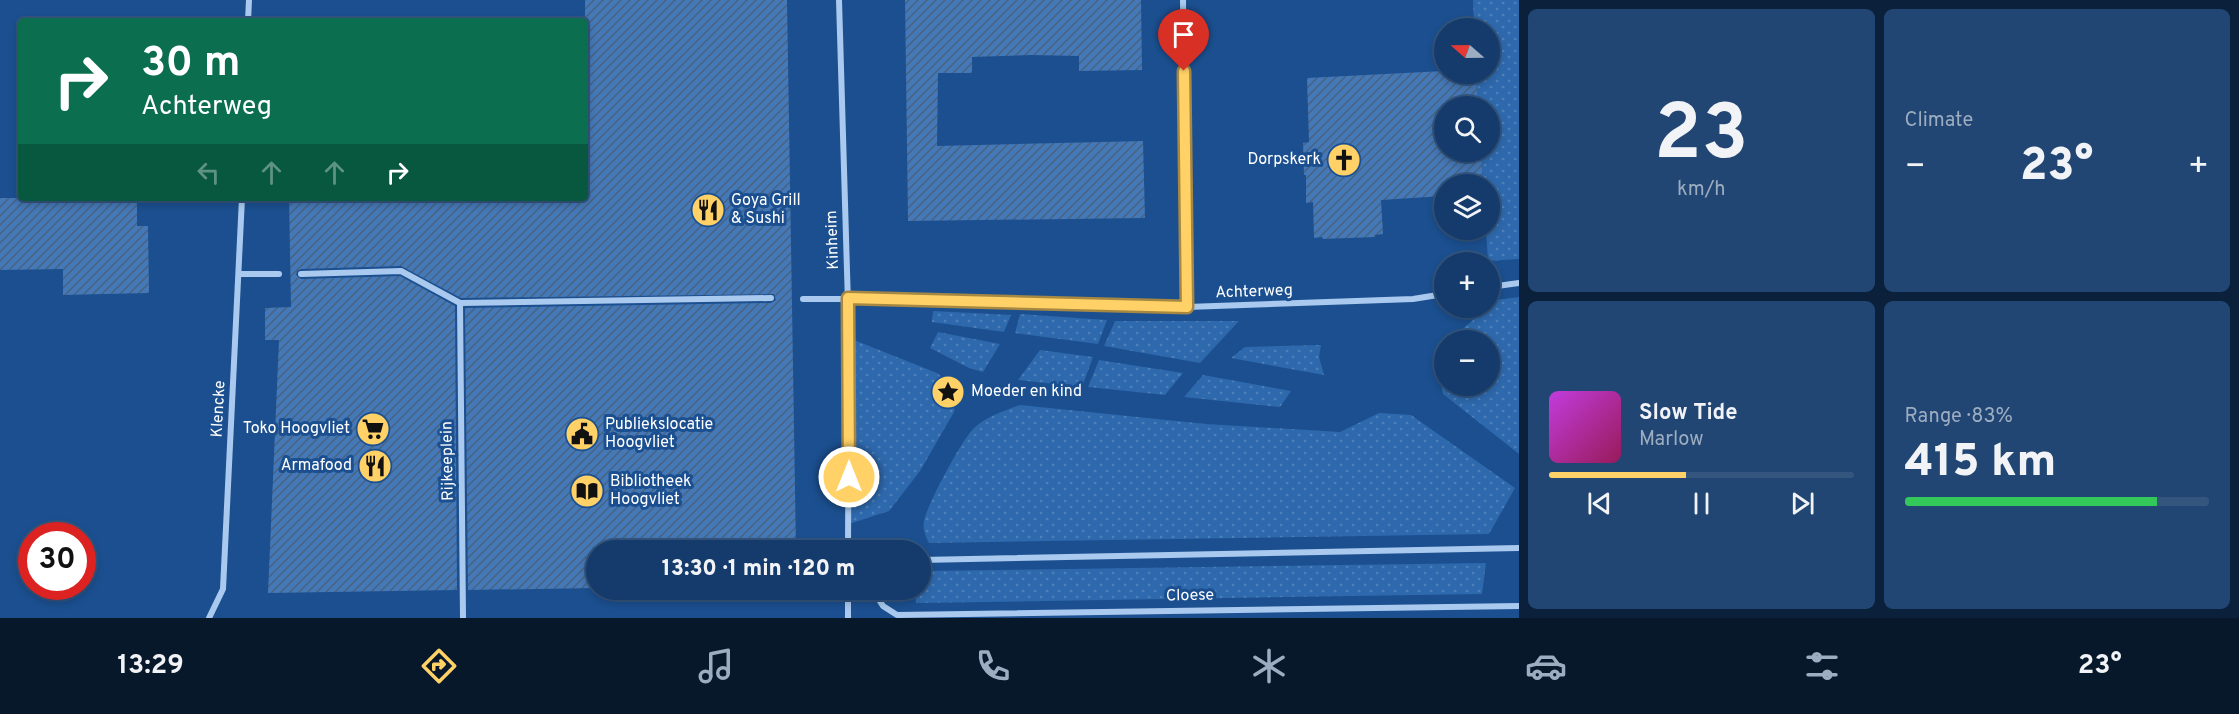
<!DOCTYPE html>
<meta charset="utf-8">
<style>
body{margin:0;font-family:Overpass,sans-serif;background:#214673;color:#f1f3f6;height:100vh;display:flex;flex-direction:column;font-size:22px;white-space:nowrap}
*{box-sizing:border-box;margin:0}
p{font-size:20px;color:#9dadc1}
.icon{flex:none;width:33px;height:33px;fill:none;stroke:currentColor;stroke-width:2;stroke-linecap:round;stroke-linejoin:round}
.map{position:relative;flex:1;overflow:hidden}
.panel{display:flex;flex-direction:column;gap:9px;padding:9px;background:#0b203b;width:720px}
.panel>*{flex:none}
.hud{position:absolute;left:18px;top:18px;width:570px;height:183px;border-radius:6px;box-shadow:0 3px 9px #0003,0 0 0 2px #33557e;background:#0b6e4f;color:#fff;overflow:hidden}
.needle{width:39px;rotate:290deg}
.fabs{position:absolute;left:1434px;top:18px;display:grid;gap:12px}
.fabs a{display:grid;place-items:center;width:66px;height:66px;border-radius:50%;background:#143b6b;box-shadow:0 3px 9px #0003,0 0 0 2px #33557e;font-size:30px}
.speed{position:absolute;left:18px;top:522px;display:flex;gap:12px;font-size:30px;font-weight:700;text-align:center}
.speed>*{display:grid;place-content:center;width:78px;height:78px;border-radius:50%;background:#143b6b;box-shadow:0 3px 9px #0003,0 0 0 2px #33557e;line-height:1}
.speed .limit{border:9px solid #d22;background:#fff;color:#111}
.pin{position:absolute;display:grid;place-items:center;width:51px;height:51px;color:#fff;margin:-62px -26px;border-radius:50% 50% 50% 0;rotate:-45deg;box-shadow:0 0 6px #0007}
.pin .icon{rotate:45deg}
.me{position:absolute;width:66px;margin:-33px;rotate:0deg;stroke-linejoin:round;filter:drop-shadow(0 0 4px #0008)}
.turn{display:flex;align-items:center;gap:21px;height:126px;padding:0 24px;font-size:27px}
.turn .icon{width:78px;height:78px;stroke-width:2.5}
.turn b{display:block;font-size:42px;line-height:51px}
.lanes{display:flex;align-items:center;height:57px;padding:0 24px;background:#0003;justify-content:center;gap:30px;direction:ltr}
.lanes .off{opacity:.35}
.big{font-size:45px;font-weight:800;line-height:1.1}
.panel .widget{flex:1;display:flex;flex-direction:column;justify-content:center;gap:9px;min-width:0;padding:0 21px;border-radius:9px;background:#214673}
.panel .dial{align-items:center;gap:0}
.dial b{font-size:78px;line-height:1}
.song{display:flex;align-items:center;gap:18px}
.cover{width:72px;height:72px;border-radius:9px;background:linear-gradient(135deg,hsl(290 70% 55%),hsl(330 70% 35%))}
.played{height:6px;border-radius:3px;background:linear-gradient(90deg,#ffd166 45%,#33557e 45%)}
.keys{display:flex;justify-content:space-around;direction:ltr}
.heat{display:flex;justify-content:space-between;align-items:center;font-size:33px;direction:ltr}
.charge{height:9px;border-radius:4px;background:linear-gradient(90deg,#34c759 83%,#33557e 0)}
.panel .tiles{flex:1;display:grid;gap:9px;grid-template-columns:repeat(2,1fr)}
.trip{position:absolute;left:586px;top:540px;width:345px;height:60px;border-radius:30px;background:#143b6b;box-shadow:0 3px 9px #0003,0 0 0 2px #33557e;font-weight:800;line-height:60px;text-align:center}
.tab-bar{display:flex;height:96px;justify-content:space-around;align-items:center;background:#08182b;color:#9dadc1}
.tab-bar .icon{width:42px;height:42px}
.tab-bar .active{color:#ffd166}
.tab-bar b{font-size:27px;color:#f1f3f6}
main{display:flex;flex:1;min-height:0}
.map>svg:first-child{display:block}
.grass{fill:url(#grass-dots)}
.building{fill:url(#building-hatch)}
.lines{fill:none;stroke-linecap:round;stroke-linejoin:round}
.street{stroke:#a9c9ee;stroke-width:6}
.route-casing{stroke:#a68842;stroke-width:15}
.route{stroke:#ffd166;stroke-width:10}
.labels{text-anchor:middle;dominant-baseline:central;stroke-width:6;stroke-linejoin:round;paint-order:stroke}
.poi-label{font-size:16px;fill:#fff;stroke:#1b4f8f;text-anchor:start}
.street-label{font-size:16px;fill:#fff;stroke:#1b4f8f}
</style>
<main>
<div class="map">
<svg width="1519" height="618" viewBox="0 0 1519 618">
<defs>
<pattern id="grass-dots" width="8" height="8" patternUnits="userSpaceOnUse" patternTransform="scale(1.5)"><rect width="8" height="8" fill="#2e69ad"/><path d="M2 2h.1M6 6h.1" fill="none" stroke="#4d80b9" stroke-width="1.8" stroke-linecap="round"/></pattern>
<pattern id="building-hatch" width="6" height="6" patternUnits="userSpaceOnUse" patternTransform="scale(1.5)"><rect width="6" height="6" fill="#4478b7"/><path d="M-1 1l2-2M0 6l6-6M5 7l2-2" fill="none" stroke="#486282"/></pattern>
</defs>
<rect width="100%" height="100%" fill="#1b4f8f"/>
<g class="grass">
<polygon points="1473,0 1519,0 1519,259 1488,261 1486,230 1490,230 1490,184 1483,184 1481,152 1490,152 1490,106 1478,106 1476,74 1490,74 1490,28 1474,28"/>
<polygon points="1519,297 1519,454 1443,394 1437,363 1444,348 1444,386 1490,386 1490,340 1450,340 1496,300"/>
<polygon points="933,311 1011,315 1004,332 932,322"/>
<polygon points="1020,314 1107,320 1098,344 1015,333"/>
<polygon points="1115,321 1239,321 1200,363 1104,346"/>
<polygon points="938,332 1000,344 983,372 969,368 930,348"/>
<polygon points="849,338 937,373 956,389 954,412 920,471 889,511 849,524"/>
<polygon points="1321,345 1319,357 1324,375 1231,358 1245,347"/>
<polygon points="1040,350 1093,357 1082,387 1018,380"/>
<polygon points="1099,360 1183,373 1165,395 1088,387"/>
<polygon points="1203,375 1291,391 1280,407 1184,397"/>
<path d="M1020 405 1206 424 1340 432 1379 413 1411 415 1515 488 1489 534 929 543C926 537 922 529 924 521 927 505 962 439 974 428 987 416 1004 411 1020 405Z"/>
<polygon points="1486,563 1482,594 916,603 915,590 921,590 921,571"/>
</g>
<g class="building">
<polygon points="585,0 787,0 796,550 597,550 597,588 468,590 465,308 771,303 776,300 774,294 461,298 401,266 301,269 297,271 296,275 301,279 400,276 455,306 457,590 268,593 279,340 265,340 265,308 291,307 289,198 585,198"/>
<polygon points="905,0 1141,0 1142,70 1079,71 1079,56 1031,55 972,57 972,73 938,73 937,146 1143,141 1145,218 908,221"/>
<polygon points="1444,71 1444,74 1476,74 1478,106 1444,106 1444,152 1481,152 1483,184 1444,184 1444,196 1381,200 1383,234 1375,235 1375,237 1323,239 1322,237 1314,238 1313,202 1306,203 1306,175 1304,175 1303,143 1309,142 1307,78"/>
<polygon points="0,198 137,198 137,226 148,226 149,293 63,295 63,269 0,270"/>
</g>
<g class="lines">
<g class="street">
<polyline points="839,0 849,338 848,550"/>
<polyline points="1183,0 1187,307"/>
<polyline points="248,21 249,0"/>
<polyline points="239,274 279,274"/>
<polyline points="301,274 401,271 460,303 771,298"/>
<polyline points="1490,287 1519,283"/>
<polyline points="803,299 895,299 1187,307 1413,299 1444,294"/>
<polyline points="460,303 463,618"/>
<polyline points="921,560 1519,548"/>
<polyline points="873,590 883,606 897,615 1519,606"/>
<polyline points="209,618 223,589 242,198"/>
<polyline points="848,618 848,590"/>
</g>
</g>
<g class="lines">
<defs>
<polyline id="route" points="849,477 848,298 1187,307 1184,71"/>
</defs>
<use href="#route" class="route-casing"/>
<use href="#route" class="route"/>
</g>
<defs>
<symbol id="church-disc" viewBox="-11 -11 22 22"><circle r="9.5" fill="#ffd166" stroke="#1b4f8f"/><path d="M-1.2-6h2.4v3.5h3.3v2.4h-3.3V6h-2.4V-.1h-3.3v-2.4h3.3Z" fill="#111"/></symbol>
<symbol id="restaurant-disc" viewBox="-11 -11 22 22"><circle r="9.5" fill="#ffd166" stroke="#1b4f8f"/><path d="M-5-6h1v4h1v-4h1v4h1v-4h1v5L-1.5 .5V6h-2V.5L-5-1ZM5-6V6H3V1.5H1.5Q1.5-4 5-6Z" fill="#111"/></symbol>
<symbol id="sight-disc" viewBox="-11 -11 22 22"><circle r="9.5" fill="#ffd166" stroke="#1b4f8f"/><path d="M0-6L1.8-2.2L6-1.7L2.9 1.2L3.7 5.4L0 3.3L-3.7 5.4L-2.9 1.2L-6-1.7L-1.8-2.2Z" fill="#111"/></symbol>
<symbol id="supermarket-disc" viewBox="-11 -11 22 22"><circle r="9.5" fill="#ffd166" stroke="#1b4f8f"/><path d="M-6-5.5h2.5l.6 2H6L4.5 2H-2.5L-4.4-4H-6ZM-1.5 3.2a1.3 1.3 0 1 0 .1 0ZM3 3.2a1.3 1.3 0 1 0 .1 0Z" fill="#111"/></symbol>
<symbol id="civic-disc" viewBox="-11 -11 22 22"><circle r="9.5" fill="#ffd166" stroke="#1b4f8f"/><path d="M-.6-6.5H3V-4.5H.6V-3L4-1V1h2V6H-6V1h2V-1L-.6-3ZM-1.2 2.5V6h2.4V2.5Z" fill="#111"/></symbol>
<symbol id="library-disc" viewBox="-11 -11 22 22"><circle r="9.5" fill="#ffd166" stroke="#1b4f8f"/><path d="M-6-4Q-3-5.5-.7-3.5V5Q-3 3-6 4ZM6-4Q3-5.5 .7-3.5V5Q3 3 6 4Z" fill="#111"/></symbol>
</defs>
<g fill-rule="evenodd">
<use href="#church-disc" x="1325" y="141" width="38" height="38"/>
<use href="#restaurant-disc" x="689" y="191" width="38" height="38"/>
<use href="#sight-disc" x="929" y="373" width="38" height="38"/>
<use href="#supermarket-disc" x="354" y="410" width="38" height="38"/>
<use href="#civic-disc" x="563" y="415" width="38" height="38"/>
<use href="#restaurant-disc" x="356" y="447" width="38" height="38"/>
<use href="#library-disc" x="568" y="472" width="38" height="38"/>
</g>
<g class="labels">
<g class="poi-label">
<text x="1321" y="160" text-anchor="end">Dorpskerk</text>
<text x="731" y="201">Goya Grill<tspan x="731" dy="18">&amp; Sushi</tspan></text>
<text x="971" y="392">Moeder en kind</text>
<text x="605" y="425">Publiekslocatie<tspan x="605" dy="18">Hoogvliet</tspan></text>
<text x="350" y="429" text-anchor="end">Toko Hoogvliet</text>
<text x="352" y="466" text-anchor="end">Armafood</text>
<text x="610" y="482">Bibliotheek<tspan x="610" dy="18">Hoogvliet</tspan></text>
</g>
<g class="street-label">
<text transform="translate(833 240) rotate(-92)">Kinheim</text>
<text transform="translate(1254 292) rotate(-2)">Achterweg</text>
<text transform="translate(219 409) rotate(-87)">Klencke</text>
<text transform="translate(448 461) rotate(-91)">Rijkeeplein</text>
<text transform="translate(1190 596) rotate(-1)">Cloese</text>
</g>
</g>
</svg>
<div class="fabs">
<a><svg class="needle" viewBox="-14 -14 28 28"><path d="M0-13l5 13h-10z" fill="#e53935"/><path d="M0 13l5-13h-10z" fill="#9dadc1"/></svg></a>
<a><svg class="icon" aria-label="search" viewBox="0 0 24 24"><circle cx="10" cy="10" r="6"/><path d="M15 15l6 6"/></svg></a>
<a><svg class="icon" aria-label="layers" viewBox="0 0 24 24"><path d="M12 4l9 5-9 5-9-5zM3 14l9 5 9-5"/></svg></a>
<a>+</a>
<a>−</a>
</div>
<div class="speed"><div class="limit">30</div></div>
<div class="pin" style="left:1184px;top:71px;background:#d93025"><svg class="icon" aria-label="arrive" viewBox="0 0 24 24"><path d="M6 21V4h12l-3 4 3 4H6"/></svg></div>
<svg class="me" style="left:849px;top:477px" viewBox="-20 -20 40 40"><circle r="17" fill="#ffd166" stroke="#fff" stroke-width="3"/><path d="M0-11L8 9 0 5-8 9z" fill="#fff"/></svg>
<div class="trip">13:30 · 1 min · 120 m</div>
<div class="hud">
<div class="turn"><svg class="icon" aria-label="right" viewBox="0 0 24 24"><path d="M7 20v-9h11M14 6l5 5-5 5"/></svg><div><b>30 m</b>Achterweg</div></div>
<div class="lanes"><svg class="icon off" aria-label="left" viewBox="0 0 24 24"><path d="M17 20v-9H6M10 6l-5 5 5 5"/></svg><svg class="icon off" aria-label="ahead" viewBox="0 0 24 24"><path d="M12 20V5M6 11l6-6 6 6"/></svg><svg class="icon off" aria-label="ahead" viewBox="0 0 24 24"><path d="M12 20V5M6 11l6-6 6 6"/></svg><svg class="icon" aria-label="right" viewBox="0 0 24 24"><path d="M7 20v-9h11M14 6l5 5-5 5"/></svg></div>
</div>
</div>
<section class="panel">
<div class="tiles">
<div class="widget dial"><b>23</b><p>km/h</p></div>
<div class="widget"><p>Climate</p>
<div class="heat"><a>−</a><b class="big">23°</b><a>+</a></div>
</div>
<div class="widget">
<div class="song"><i class="cover"></i><div><b>Slow Tide</b><p>Marlow</p></div></div>
<div class="played"></div>
<div class="keys"><svg class="icon" aria-label="previous" viewBox="0 0 24 24"><path d="M18 5L8 12l10 7zM5 5v14"/></svg><svg class="icon" aria-label="pause" viewBox="0 0 24 24"><path d="M8 5v14M16 5v14"/></svg><svg class="icon" aria-label="next" viewBox="0 0 24 24"><path d="M6 5l10 7-10 7zM19 5v14"/></svg></div>
</div>
<div class="widget"><p>Range · 83%</p><b class="big">415 km</b><div class="charge"></div></div>
</div>
</section>
</main>
<nav class="tab-bar">
<b>13:29</b>
<svg class="icon active" aria-label="directions" viewBox="0 0 24 24"><path d="M12 3l9 9-9 9-9-9zM9 14v-3h6M13 9l2 2-2 2"/></svg>
<svg class="icon" aria-label="music" viewBox="0 0 24 24"><path d="M9 18V5l10-2v13"/><circle cx="6" cy="18" r="3"/><circle cx="16" cy="16" r="3"/></svg>
<svg class="icon" aria-label="phone" viewBox="0 0 24 24"><path d="M5 4h4l2 5-3 2q2 4 5 5l2-3 5 2v4C11 20 4 13 5 4z"/></svg>
<svg class="icon" aria-label="climate" viewBox="0 0 24 24"><path d="M12 3v18M4 7l16 10M4 17L20 7"/></svg>
<svg class="icon" aria-label="car" viewBox="0 0 24 24"><path d="M5 17H2v-5l4-1 3-4h7l3 4 3 1v5h-3M9 17h6M6 11h13"/><circle cx="7" cy="17" r="2"/><circle cx="17" cy="17" r="2"/></svg>
<svg class="icon" aria-label="filters" viewBox="0 0 24 24"><path d="M4 7h16M4 17h16"/><circle cx="9" cy="7" r="2"/><circle cx="15" cy="17" r="2"/></svg>
<b>23°</b>
</nav>
